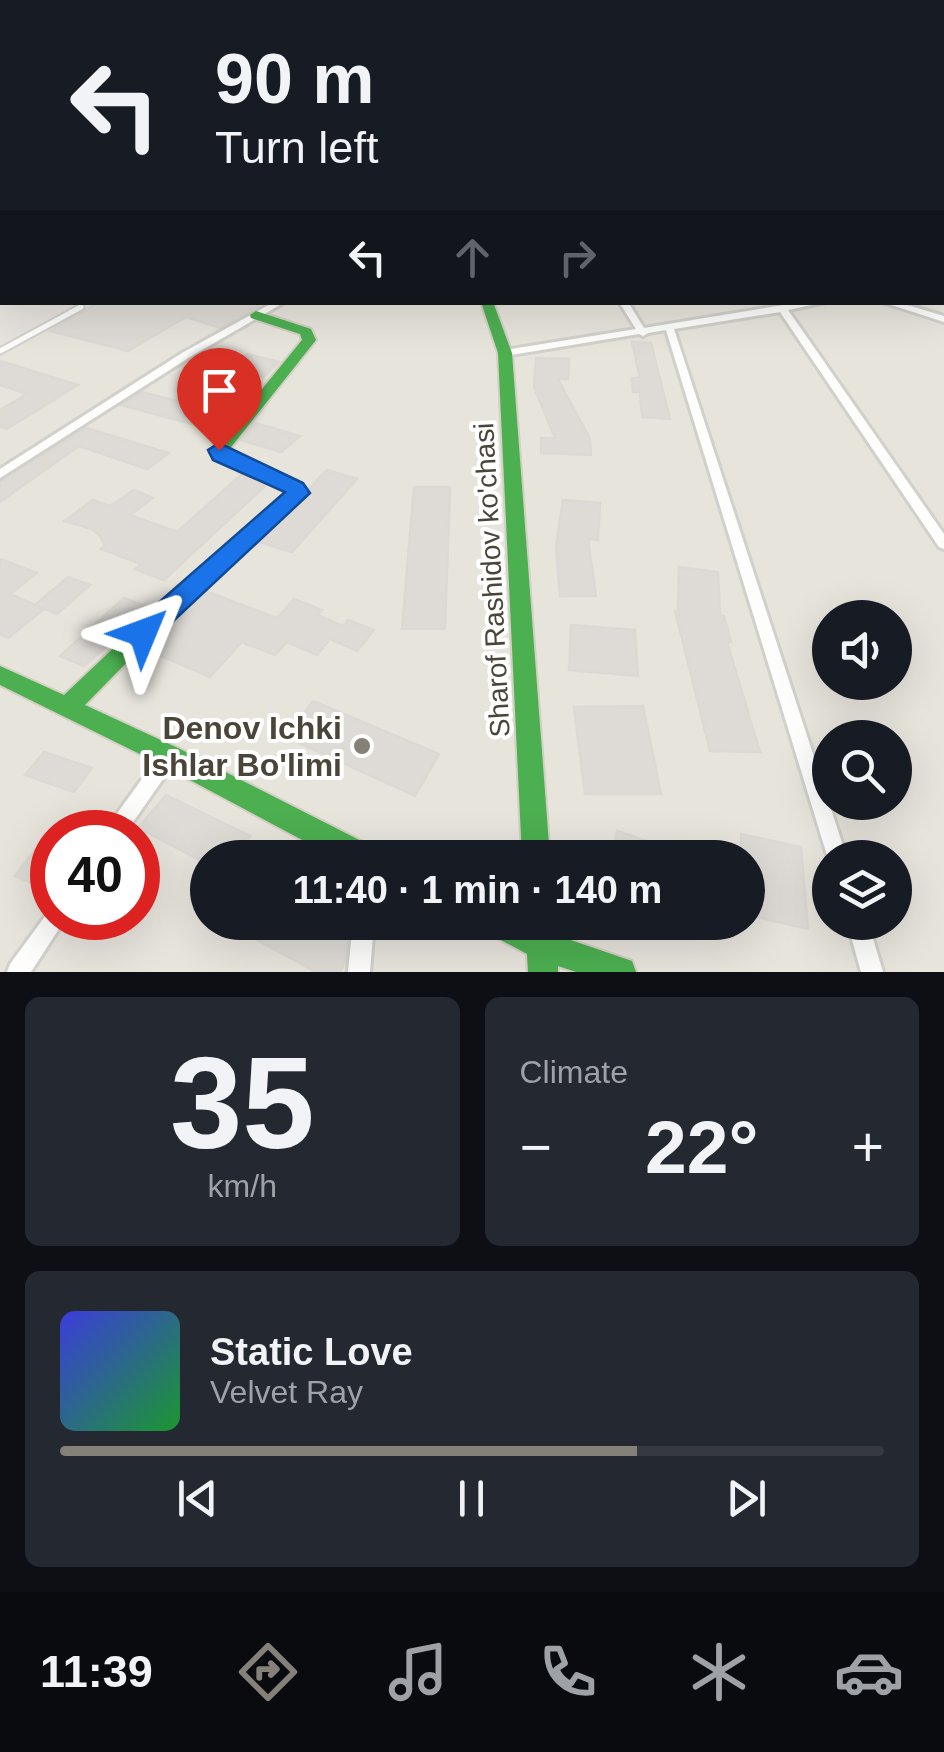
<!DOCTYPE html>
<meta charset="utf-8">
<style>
body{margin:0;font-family:Arial,sans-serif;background:#242831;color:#f1f3f6;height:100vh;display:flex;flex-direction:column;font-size:38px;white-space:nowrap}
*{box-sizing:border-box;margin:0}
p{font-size:32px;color:#9ea1a6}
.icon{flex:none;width:55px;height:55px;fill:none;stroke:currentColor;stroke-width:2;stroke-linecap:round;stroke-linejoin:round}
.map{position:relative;height:972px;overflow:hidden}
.details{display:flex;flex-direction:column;gap:25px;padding:25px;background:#0d0f14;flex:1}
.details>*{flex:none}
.guide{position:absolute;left:0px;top:0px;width:945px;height:305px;box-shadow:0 10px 40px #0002;background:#171b24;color:#f1f3f6;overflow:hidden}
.fabs{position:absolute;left:812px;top:600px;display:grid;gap:20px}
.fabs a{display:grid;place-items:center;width:100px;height:100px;border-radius:50%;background:#171b24;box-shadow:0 10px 40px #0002;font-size:50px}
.speed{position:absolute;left:30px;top:810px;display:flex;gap:20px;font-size:50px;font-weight:700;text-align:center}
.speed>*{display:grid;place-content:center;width:130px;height:130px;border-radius:50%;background:#171b24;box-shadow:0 10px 40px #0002;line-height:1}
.speed .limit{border:15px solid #d22;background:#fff;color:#111}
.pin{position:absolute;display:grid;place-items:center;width:85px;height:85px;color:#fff;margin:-102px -42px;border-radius:50% 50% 50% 0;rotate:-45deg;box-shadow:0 0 10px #0007}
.pin .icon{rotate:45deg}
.me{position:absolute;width:110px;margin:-55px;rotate:46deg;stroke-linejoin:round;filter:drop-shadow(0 0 8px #0008)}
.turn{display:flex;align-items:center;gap:35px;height:210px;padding:0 50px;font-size:45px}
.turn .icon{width:130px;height:130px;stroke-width:2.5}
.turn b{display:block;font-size:70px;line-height:85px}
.lanes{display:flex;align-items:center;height:95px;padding:0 50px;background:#0003;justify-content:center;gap:50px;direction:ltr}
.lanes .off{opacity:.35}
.big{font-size:75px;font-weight:600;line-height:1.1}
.details .card{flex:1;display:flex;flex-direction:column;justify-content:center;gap:15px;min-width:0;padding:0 35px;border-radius:15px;background:#242831}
.details .dial{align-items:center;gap:0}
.dial b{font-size:130px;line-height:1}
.song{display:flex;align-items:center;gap:30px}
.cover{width:120px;height:120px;border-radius:15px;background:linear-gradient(135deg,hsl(240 70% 55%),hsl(130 70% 35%))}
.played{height:10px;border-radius:5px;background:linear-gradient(90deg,#868178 70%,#363941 70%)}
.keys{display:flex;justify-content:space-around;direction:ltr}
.heat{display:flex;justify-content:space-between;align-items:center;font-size:55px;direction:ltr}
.details .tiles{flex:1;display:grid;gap:25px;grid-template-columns:1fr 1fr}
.card:last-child{grid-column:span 2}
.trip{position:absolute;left:190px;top:840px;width:575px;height:100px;border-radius:50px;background:#171b24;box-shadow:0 10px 40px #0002;font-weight:600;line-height:100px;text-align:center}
.tab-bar{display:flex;height:160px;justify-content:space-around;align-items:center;background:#090b0e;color:#9ea1a6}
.tab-bar .icon{width:70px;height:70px}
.tab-bar .active{color:#868178}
.tab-bar b{font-size:45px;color:#f1f3f6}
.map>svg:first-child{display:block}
.residential{fill:#e7e4dc;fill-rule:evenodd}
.industrial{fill:#e6e2de}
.building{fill:#dedbd6;stroke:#dcd9d4;stroke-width:2.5}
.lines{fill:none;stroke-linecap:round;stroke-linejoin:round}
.lane-casing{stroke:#d2d0cb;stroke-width:9}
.street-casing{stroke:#d2d0cb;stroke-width:6}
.fast-casing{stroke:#d3cfc5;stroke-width:4}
.lane{stroke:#fdfdfc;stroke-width:5}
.street{fill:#fdfdfc;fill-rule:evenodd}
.fast{fill:#4caf50;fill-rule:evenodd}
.route{fill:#1a73e8;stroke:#114b97;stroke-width:2.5}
.poi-dot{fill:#868178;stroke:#fff;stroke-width:4}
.labels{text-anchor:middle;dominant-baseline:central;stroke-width:8;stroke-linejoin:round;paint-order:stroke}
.street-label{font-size:28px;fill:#4b4439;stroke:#fff}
.near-poi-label{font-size:32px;font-weight:bold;fill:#4b4439;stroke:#fff;text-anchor:end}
</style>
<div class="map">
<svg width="944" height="972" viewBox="0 0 944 972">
<rect width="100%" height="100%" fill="#f4f2ee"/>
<path class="residential" d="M0 172 2 302H942L944 172V972H0ZM830 618H895V682H830ZM830 738H895V802H830ZM52 832H138V918H52ZM208 858H748V922H208ZM830 858H895V922H830Z"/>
<polygon class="industrial" points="2,212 2,302 84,303 0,347"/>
<g class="building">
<polygon points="99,302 263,302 220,328 186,317 128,351 50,331"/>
<polygon points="632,342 651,343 670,419 642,417 640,392 633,392 632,378 640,378"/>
<polygon points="247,354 279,362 263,377 229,368"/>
<polygon points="536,358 569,359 568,379 558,379 590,439 591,455 541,453 541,438 555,438 534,387"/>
<polygon points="0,361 78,385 7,429 0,427 0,410 27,394 0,385"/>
<polygon points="142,392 235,416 235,417 222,432 121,405"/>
<polygon points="255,423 300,436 281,452 241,440"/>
<polygon points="86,428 169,453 147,469 79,446 0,502 0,482"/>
<polygon points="327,470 357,479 292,552 259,542 308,498 308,490"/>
<polygon points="242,474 265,486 164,580 135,569 141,564 101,549 105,546 100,536 92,529 64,521 93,500 110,506 134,490 153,498 130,515 177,532"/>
<polygon points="414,487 450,487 445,629 402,629"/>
<polygon points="563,500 600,503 598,540 588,539 596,596 560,596 556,547"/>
<polygon points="0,559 37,573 10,594 44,609 8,638 0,634"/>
<polygon points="679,567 718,572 720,616 724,616 731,642 727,642 760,752 710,751 675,611 678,612"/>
<polygon points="68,577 90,585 57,614 35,605"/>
<polygon points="205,591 277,618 294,599 322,610 317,615 343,626 348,620 374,630 357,651 330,639 317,655 287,642 275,655 242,642 210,677 145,649"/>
<polygon points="124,598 150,608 84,666 60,656"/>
<polygon points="571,625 635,630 638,676 569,670"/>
<polygon points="313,701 439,754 415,796 286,737"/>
<polygon points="643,706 661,794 585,794 574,707"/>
<polygon points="44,752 92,768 74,792 25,775"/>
<polygon points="166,795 250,836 235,858 208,858 208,864 138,828"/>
<polygon points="52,828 52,872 41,887 15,876"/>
<polygon points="617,831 689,855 689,858 611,858"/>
<polygon points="741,834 801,847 808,929 748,915 748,858 741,858"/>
<polygon points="224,922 343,922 340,927 348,931 345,962 340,972 316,972"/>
</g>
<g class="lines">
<defs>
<polyline id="lane" points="0,351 81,307"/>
<g id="street">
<polygon points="0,188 2,188 2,192 0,193"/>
<polygon points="274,302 285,302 190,357 0,478 0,469 182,353"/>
<polygon points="619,302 628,302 644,328 802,302 826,302 788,310 944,534 944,549 939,547 780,312 674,329 847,858 830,858 830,865 666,330 648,333 643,336 639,334 505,356 500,353 505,350 636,329"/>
<polygon points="882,302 897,302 944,316 944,322"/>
<polygon points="169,748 175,750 178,756 175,762 126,832 106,832 108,826 163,750"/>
<polygon points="52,909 52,918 66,918 31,972 7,972 10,964 49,911"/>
<polygon points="353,922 374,922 370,972 348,972"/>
<polygon points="847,922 868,922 883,972 861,972"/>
</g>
<g id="fast">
<polygon points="481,302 493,302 512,353 550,858 522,858 498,353"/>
<polygon points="256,311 311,329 316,340 228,451 301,484 306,495 175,613 85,705 178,748 375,848 379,858 336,858 160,764 0,685 0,666 64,695 161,603 288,494 210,453 302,340 300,334 251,318 250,315"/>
<polygon points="481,922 555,922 556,935 632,961 636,972 576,972 558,966 558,972 528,972 527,954 486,932"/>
</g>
</defs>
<use href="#lane" class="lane-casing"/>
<use href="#street" class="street-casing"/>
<use href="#fast" class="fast-casing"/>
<use href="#lane" class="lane"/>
<use href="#street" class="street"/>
<use href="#fast" class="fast"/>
</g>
<linearGradient id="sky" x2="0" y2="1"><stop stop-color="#98c4ec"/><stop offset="0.56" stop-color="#faf9f7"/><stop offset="1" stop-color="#faf9f7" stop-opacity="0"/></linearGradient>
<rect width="944" height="308" fill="url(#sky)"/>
<polygon class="route" points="219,443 303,483 310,493 153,640 143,643 133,640 129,633 133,625 285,492 213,460 208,450"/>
<circle class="poi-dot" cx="362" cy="746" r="10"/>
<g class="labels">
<g class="street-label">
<text transform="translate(492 580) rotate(-93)">Sharof Rashidov ko'chasi</text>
</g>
<g class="near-poi-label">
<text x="342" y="728">Denov Ichki<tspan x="342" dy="37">Ishlar Bo'limi</tspan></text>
</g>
</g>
</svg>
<div class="fabs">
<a><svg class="icon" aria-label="sound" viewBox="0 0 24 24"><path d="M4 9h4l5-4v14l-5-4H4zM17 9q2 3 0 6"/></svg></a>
<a><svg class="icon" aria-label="search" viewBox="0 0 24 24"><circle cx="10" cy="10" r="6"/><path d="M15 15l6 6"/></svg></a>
<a><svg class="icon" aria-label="layers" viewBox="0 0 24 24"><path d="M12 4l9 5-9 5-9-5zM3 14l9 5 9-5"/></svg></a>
</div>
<div class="speed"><div class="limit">40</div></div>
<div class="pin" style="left:219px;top:450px;background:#d93025"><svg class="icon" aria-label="arrive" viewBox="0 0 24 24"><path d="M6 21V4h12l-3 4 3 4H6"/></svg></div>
<svg class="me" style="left:143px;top:633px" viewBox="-20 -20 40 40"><path d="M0-17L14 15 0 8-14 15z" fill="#1a73e8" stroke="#fff" stroke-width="4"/></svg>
<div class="trip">11:40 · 1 min · 140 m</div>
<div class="guide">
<div class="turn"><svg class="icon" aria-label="left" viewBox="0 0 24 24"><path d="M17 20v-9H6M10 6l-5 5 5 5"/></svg><div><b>90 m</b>Turn left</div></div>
<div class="lanes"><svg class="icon" aria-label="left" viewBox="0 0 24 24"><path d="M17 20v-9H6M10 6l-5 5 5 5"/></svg><svg class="icon off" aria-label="ahead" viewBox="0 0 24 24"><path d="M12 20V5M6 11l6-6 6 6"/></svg><svg class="icon off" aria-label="right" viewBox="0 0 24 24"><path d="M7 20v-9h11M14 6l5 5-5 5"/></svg></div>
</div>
</div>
<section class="details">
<div class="tiles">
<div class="card dial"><b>35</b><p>km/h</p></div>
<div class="card"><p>Climate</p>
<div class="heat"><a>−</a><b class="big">22°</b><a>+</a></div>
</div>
<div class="card">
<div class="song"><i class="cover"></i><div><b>Static Love</b><p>Velvet Ray</p></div></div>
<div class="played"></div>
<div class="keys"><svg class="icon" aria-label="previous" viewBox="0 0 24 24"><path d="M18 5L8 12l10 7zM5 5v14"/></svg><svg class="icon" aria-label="pause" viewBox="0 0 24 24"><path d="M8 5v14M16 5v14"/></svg><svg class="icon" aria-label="next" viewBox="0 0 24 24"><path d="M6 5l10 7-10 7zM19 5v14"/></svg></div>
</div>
</div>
</section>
<nav class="tab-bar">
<b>11:39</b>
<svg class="icon active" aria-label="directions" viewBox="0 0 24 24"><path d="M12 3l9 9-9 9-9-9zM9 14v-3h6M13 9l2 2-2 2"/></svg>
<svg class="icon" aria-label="music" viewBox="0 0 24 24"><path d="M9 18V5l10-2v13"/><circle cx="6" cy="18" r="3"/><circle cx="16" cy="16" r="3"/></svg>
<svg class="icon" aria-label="phone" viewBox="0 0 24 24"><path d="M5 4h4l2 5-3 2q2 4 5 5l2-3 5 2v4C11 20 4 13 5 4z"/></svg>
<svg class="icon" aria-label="climate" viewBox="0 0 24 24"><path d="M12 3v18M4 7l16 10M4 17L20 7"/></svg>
<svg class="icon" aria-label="car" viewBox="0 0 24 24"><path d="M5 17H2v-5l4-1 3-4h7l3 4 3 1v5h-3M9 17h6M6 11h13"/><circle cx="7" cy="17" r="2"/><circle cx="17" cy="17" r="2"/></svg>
</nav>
